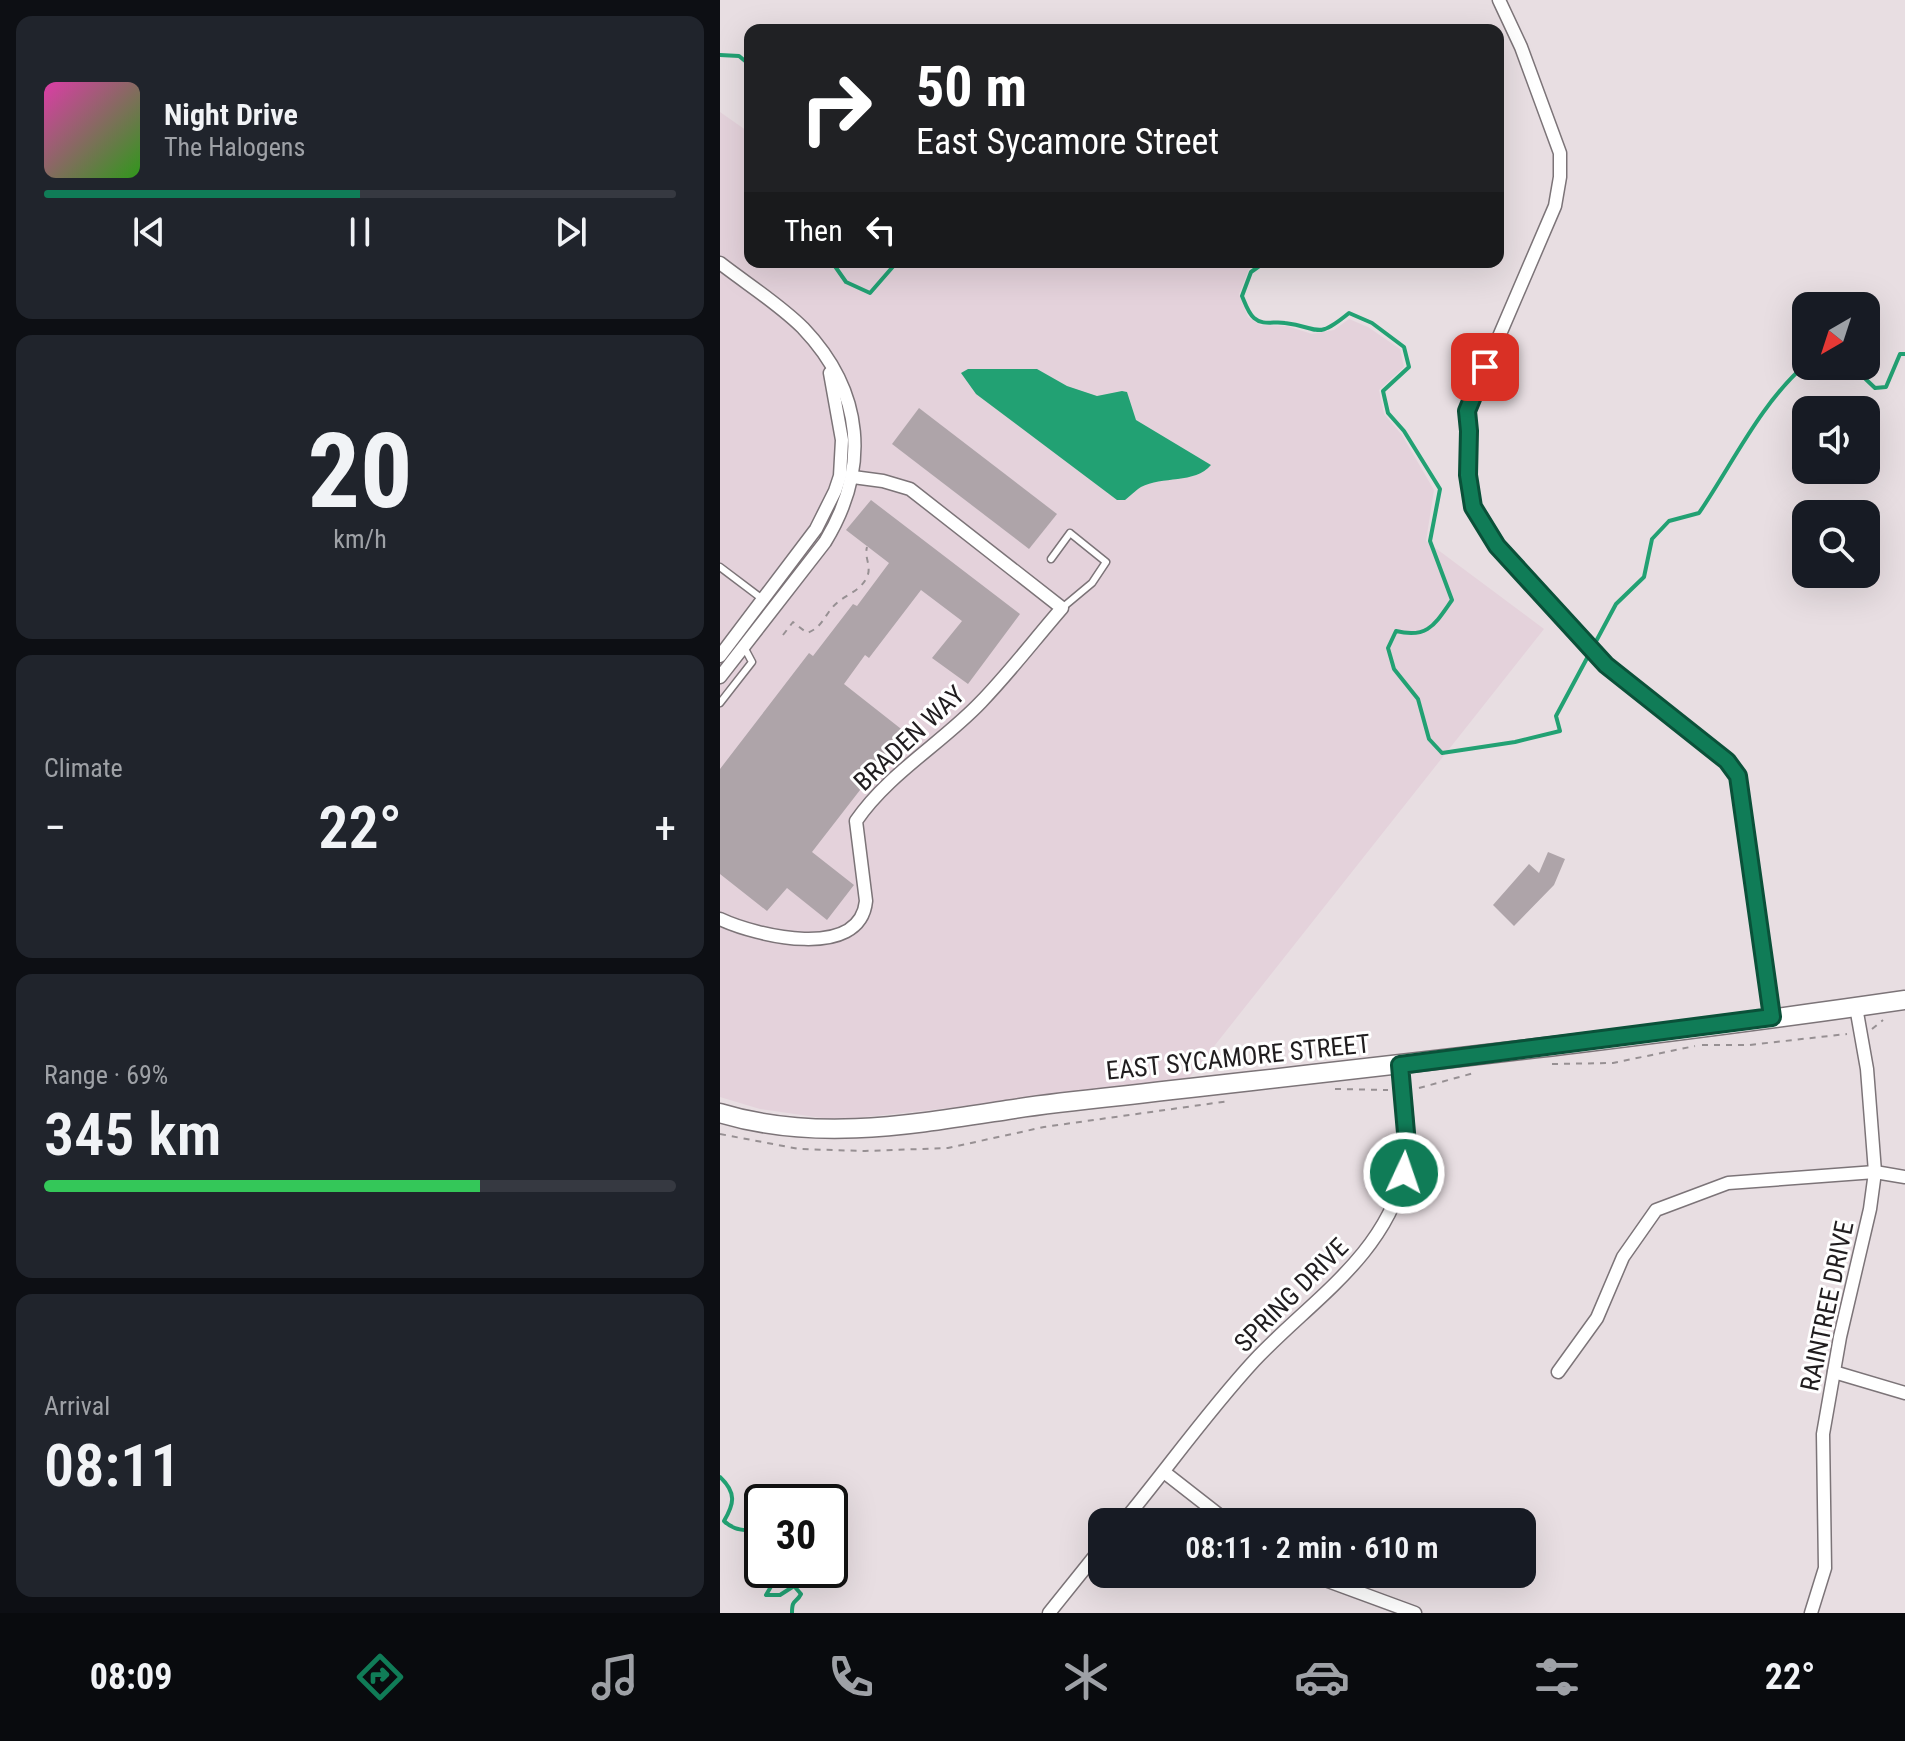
<!DOCTYPE html>
<meta charset="utf-8">
<style>
body{margin:0;font-family:"Roboto Condensed",sans-serif;background:#20242c;color:#f1f3f6;height:100vh;display:flex;flex-direction:column;font-size:30px;white-space:nowrap}
*{box-sizing:border-box;margin:0}
p{font-size:26px;color:#9ea1a6}
.icon{flex:none;width:44px;height:44px;fill:none;stroke:currentColor;stroke-width:2;stroke-linecap:round;stroke-linejoin:round}
.map{position:relative;flex:1;overflow:hidden}
.panel{display:flex;flex-direction:column;gap:16px;padding:16px;background:#0d0f14;width:720px}
.panel>*{flex:none}
.hud{position:absolute;left:24px;top:24px;width:760px;height:244px;border-radius:16px;box-shadow:0 8px 32px #0002;background:#202124;color:#fff;overflow:hidden}
.needle{width:52px;rotate:219deg}
.controls{position:absolute;left:1072px;top:292px;display:grid;gap:16px}
.controls a{display:grid;place-items:center;width:88px;height:88px;border-radius:16px;background:#171b24;box-shadow:0 8px 32px #0002;font-size:40px}
.speed{position:absolute;left:24px;top:1484px;display:flex;gap:16px;font-size:40px;font-weight:700;text-align:center}
.speed>*{display:grid;place-content:center;width:104px;height:104px;border-radius:50%;background:#171b24;box-shadow:0 8px 32px #0002;line-height:1}
.speed .limit{border:4px solid #111;border-radius:12px;background:#fff;color:#111}
.pin{position:absolute;display:grid;place-items:center;width:68px;height:68px;color:#fff;margin:-34px;border-radius:16px;box-shadow:0 4px 12px #0006}
.me{position:absolute;width:88px;margin:-44px;rotate:3deg;stroke-linejoin:round;filter:drop-shadow(0 0 6px #0008)}
.turn{display:flex;align-items:center;gap:28px;height:168px;padding:0 40px;font-size:36px}
.turn .icon{width:104px;height:104px;stroke-width:2.5}
.turn b{display:block;font-size:56px;line-height:68px}
.then{display:flex;align-items:center;height:76px;padding:0 40px;background:#0003;gap:16px;font-size:30px}
.big{font-size:60px;font-weight:600;line-height:1.1}
.panel .widget{flex:1;display:flex;flex-direction:column;justify-content:center;gap:12px;min-width:0;padding:0 28px;border-radius:16px;background:#20242c}
.panel .dial{align-items:center;gap:0}
.dial b{font-size:104px;line-height:1}
.song{display:flex;align-items:center;gap:24px}
.cover{width:96px;height:96px;border-radius:12px;background:linear-gradient(135deg,hsl(320 70% 55%),hsl(110 70% 35%))}
.played{height:8px;border-radius:4px;background:linear-gradient(90deg,#107c57 50%,#363941 50%)}
.keys{display:flex;justify-content:space-around;direction:ltr}
.heat{display:flex;justify-content:space-between;align-items:center;font-size:44px;direction:ltr}
.charge{height:12px;border-radius:6px;background:linear-gradient(90deg,#34c759 69%,#363941 0)}
.trip{position:absolute;left:368px;top:1508px;width:448px;height:80px;border-radius:16px;background:#171b24;box-shadow:0 8px 32px #0002;font-weight:600;line-height:80px;text-align:center}
.tab-bar{display:flex;height:128px;justify-content:space-around;align-items:center;background:#090b0e;color:#9ea1a6}
.tab-bar .icon{width:56px;height:56px}
.tab-bar .on{color:#107c57}
.tab-bar b{font-size:36px;color:#f1f3f6}
main{display:flex;flex:1;min-height:0}
.map>svg:first-child{display:block}
.built{fill:#e4d2db}
.water{fill:#22a173}
.lines{fill:none;stroke-linecap:round;stroke-linejoin:round}
.stream{stroke:#22a173;stroke-width:4}
.building{fill:#aea4a9}
.lane-casing{stroke:#7c7478;stroke-width:9}
.street-casing{stroke:#7c7478;stroke-width:15}
.secondary-casing{stroke:#7c7478;stroke-width:21}
.path{stroke:#979093;stroke-width:2;stroke-dasharray:6 6;stroke-linecap:butt}
.lane{stroke:#fff;stroke-width:6}
.street{stroke:#fff;stroke-width:12}
.secondary{stroke:#fff;stroke-width:18}
.route-casing{stroke:#0a5139;stroke-width:20}
.route{stroke:#107c57;stroke-width:14}
.labels{text-anchor:middle;dominant-baseline:central;stroke-width:6;stroke-linejoin:round;paint-order:stroke}
.street-label{font-size:26px;fill:#201d1f;stroke:#fff}
</style>
<main>
<section class="panel">
<div class="widget">
<div class="song"><i class="cover"></i><div><b>Night Drive</b><p>The Halogens</p></div></div>
<div class="played"></div>
<div class="keys"><svg class="icon" aria-label="previous" viewBox="0 0 24 24"><path d="M18 5L8 12l10 7zM5 5v14"/></svg><svg class="icon" aria-label="pause" viewBox="0 0 24 24"><path d="M8 5v14M16 5v14"/></svg><svg class="icon" aria-label="next" viewBox="0 0 24 24"><path d="M6 5l10 7-10 7zM19 5v14"/></svg></div>
</div>
<div class="widget dial"><b>20</b><p>km/h</p></div>
<div class="widget"><p>Climate</p>
<div class="heat"><a>−</a><b class="big">22°</b><a>+</a></div>
</div>
<div class="widget"><p>Range · 69%</p><b class="big">345 km</b><div class="charge"></div></div>
<div class="widget"><p>Arrival</p><b class="big">08:11</b></div>
</section>
<div class="map">
<svg width="1185" height="1613" viewBox="0 0 1185 1613">
<rect width="100%" height="100%" fill="#e8dee2"/>
<polygon class="built" points="0,112 30,133 30,262 540,262 529,269 519,294 528,317 540,325 567,326 592,334 614,330 629,319 648,327 680,349 684,367 659,390 664,414 682,435 714,490 706,541 824,629 465,1083 116,1120 40,1109 0,1097"/>
<path class="water" d="M248 369H317L347 386 377 396 402 391 407 392 416 420 491 465C475 484 442 476 421 487 416 490 410 496 405 500H397L256 394 241 373Z"/>
<g class="lines">
<g class="stream">
<polyline points="0,55 19,56 30,65"/>
<polyline points="112,262 126,282 150,293 177,262"/>
<path d="M545 262 531 272 522 296C525 303 528 313 534 318 543 326 554 321 565 323 600 327 595 341 629 313L652 323 684 347 689 367 663 391 668 413 684 431 720 489 710 541 732 600C715 624 708 639 676 631L668 648 674 669 698 699 709 739 722 753 795 742 840 731 836 716 896 604 924 577 932 539 949 521 979 513C1013 463 1040 404 1086 364"/>
<polyline points="1132,366 1155,388 1166,387 1180,354 1185,354"/>
<path d="M0 1477C17 1493 14 1504 4 1521 16 1533 28 1528 42 1534"/>
<path d="M54 1570 56 1578 46 1595H60L74 1586 81 1594C76 1604 72 1598 72 1613"/>
</g>
</g>
<g class="building">
<polygon points="199,408 337,514 309,549 172,444"/>
<polygon points="151,500 300,614 248,684 212,658 242,621 201,590 149,658 145,655 124,684 185,732 92,852 134,885 107,920 67,888 47,911 0,874 0,769 89,653 93,656 133,604 137,606 169,563 126,530"/>
<polygon points="828,852 845,859 834,885 794,926 773,905 809,864 819,873"/>
</g>
<g class="lines">
<defs>
<g id="lane">
<polyline points="331,559 350,533 386,562 372,583 342,608"/>
<polyline points="0,567 45,601"/>
<polyline points="0,703 32,662 24,647"/>
</g>
<g id="street">
<polyline points="779,0 801,47 840,153 840,177 835,206 747,411 748,475 753,507 777,546 886,665 1007,761 1018,776 1052,1017"/>
<path d="M0 263C27 284 59 304 83 328 144 392 150 468 105 542L0 677"/>
<polyline points="0,656 96,529 115,491 120,476 122,440 110,373"/>
<path d="M0 919C36 936 140 961 146 901L136 821C168 774 222 743 261 702 290 672 315 639 342 608L190 489 163 481 133 477"/>
<polyline points="838,1372 877,1318 903,1257 936,1210 1008,1183 1155,1172 1185,1177"/>
<polyline points="1114,1372 1185,1393"/>
<polyline points="444,1472 508,1522"/>
<path d="M403 1522C447 1469 487 1412 534 1361 589 1302 663 1258 684 1174 692 1140 685 1099 680 1065"/>
<polyline points="589,1574 695,1613"/>
<polyline points="329,1613 382,1547"/>
<polyline points="1091,1613 1105,1568 1103,1434 1120,1337 1150,1209 1155,1172 1147,1069 1136,1007"/>
</g>
<path id="secondary" d="M0 1113C95 1142 190 1125 287 1110 324 1104 362 1100 400 1096 662 1066 924 1038 1185 1000"/>
</defs>
<use href="#lane" class="lane-casing"/>
<use href="#street" class="street-casing"/>
<use href="#secondary" class="secondary-casing"/>
<g class="path">
<path d="M63 635 73 622 87 633C104 627 105 612 118 602 128 594 141 590 147 577 152 566 144 558 147 547"/>
<polyline points="1152,1029 1163,1020"/>
<polyline points="982,1045 1029,1045 1127,1034"/>
<polyline points="832,1064 893,1063 975,1046"/>
<polyline points="699,1088 754,1073"/>
<polyline points="615,1089 668,1090"/>
<polyline points="0,1134 79,1149 145,1151 228,1148 324,1127 509,1101"/>
</g>
<use href="#lane" class="lane"/>
<use href="#street" class="street"/>
<use href="#secondary" class="secondary"/>
</g>
<g class="lines">
<defs>
<polyline id="route" points="684,1173 687,1144 680,1065 1052,1017 1018,776 1007,761 886,665 777,546 753,507 748,475 749,431 747,411 765,367"/>
</defs>
<use href="#route" class="route-casing"/>
<use href="#route" class="route"/>
</g>
<g class="labels">
<g class="street-label">
<text transform="translate(189 738) rotate(-43)">BRADEN WAY</text>
<text transform="translate(518 1057) rotate(-6)">EAST SYCAMORE STREET</text>
<text transform="translate(571 1295) rotate(-45)">SPRING DRIVE</text>
<text transform="translate(1107 1306) rotate(-78)">RAINTREE DRIVE</text>
</g>
</g>
</svg>
<div class="controls">
<a><svg class="needle" viewBox="-14 -14 28 28"><path d="M0-13l5 13h-10z" fill="#e53935"/><path d="M0 13l5-13h-10z" fill="#9ea1a6"/></svg></a>
<a><svg class="icon" aria-label="sound" viewBox="0 0 24 24"><path d="M4 9h4l5-4v14l-5-4H4zM17 9q2 3 0 6"/></svg></a>
<a><svg class="icon" aria-label="search" viewBox="0 0 24 24"><circle cx="10" cy="10" r="6"/><path d="M15 15l6 6"/></svg></a>
</div>
<div class="speed"><div class="limit">30</div></div>
<div class="pin" style="left:765px;top:367px;background:#d93025"><svg class="icon" aria-label="arrive" viewBox="0 0 24 24"><path d="M6 21V4h12l-3 4 3 4H6"/></svg></div>
<svg class="me" style="left:684px;top:1173px" viewBox="-20 -20 40 40"><circle r="17" fill="#107c57" stroke="#fff" stroke-width="3"/><path d="M0-11L8 9 0 5-8 9z" fill="#fff"/></svg>
<div class="trip">08:11 · 2 min · 610 m</div>
<div class="hud">
<div class="turn"><svg class="icon" aria-label="right" viewBox="0 0 24 24"><path d="M7 20v-9h11M14 6l5 5-5 5"/></svg><div><b>50 m</b>East Sycamore Street</div></div>
<div class="then">Then<svg class="icon" aria-label="left" viewBox="0 0 24 24"><path d="M17 20v-9H6M10 6l-5 5 5 5"/></svg></div>
</div>
</div>
</main>
<nav class="tab-bar">
<b>08:09</b>
<svg class="icon on" aria-label="directions" viewBox="0 0 24 24"><path d="M12 3l9 9-9 9-9-9zM9 14v-3h6M13 9l2 2-2 2"/></svg>
<svg class="icon" aria-label="music" viewBox="0 0 24 24"><path d="M9 18V5l10-2v13"/><circle cx="6" cy="18" r="3"/><circle cx="16" cy="16" r="3"/></svg>
<svg class="icon" aria-label="phone" viewBox="0 0 24 24"><path d="M5 4h4l2 5-3 2q2 4 5 5l2-3 5 2v4C11 20 4 13 5 4z"/></svg>
<svg class="icon" aria-label="climate" viewBox="0 0 24 24"><path d="M12 3v18M4 7l16 10M4 17L20 7"/></svg>
<svg class="icon" aria-label="car" viewBox="0 0 24 24"><path d="M5 17H2v-5l4-1 3-4h7l3 4 3 1v5h-3M9 17h6M6 11h13"/><circle cx="7" cy="17" r="2"/><circle cx="17" cy="17" r="2"/></svg>
<svg class="icon" aria-label="filters" viewBox="0 0 24 24"><path d="M4 7h16M4 17h16"/><circle cx="9" cy="7" r="2"/><circle cx="15" cy="17" r="2"/></svg>
<b>22°</b>
</nav>
